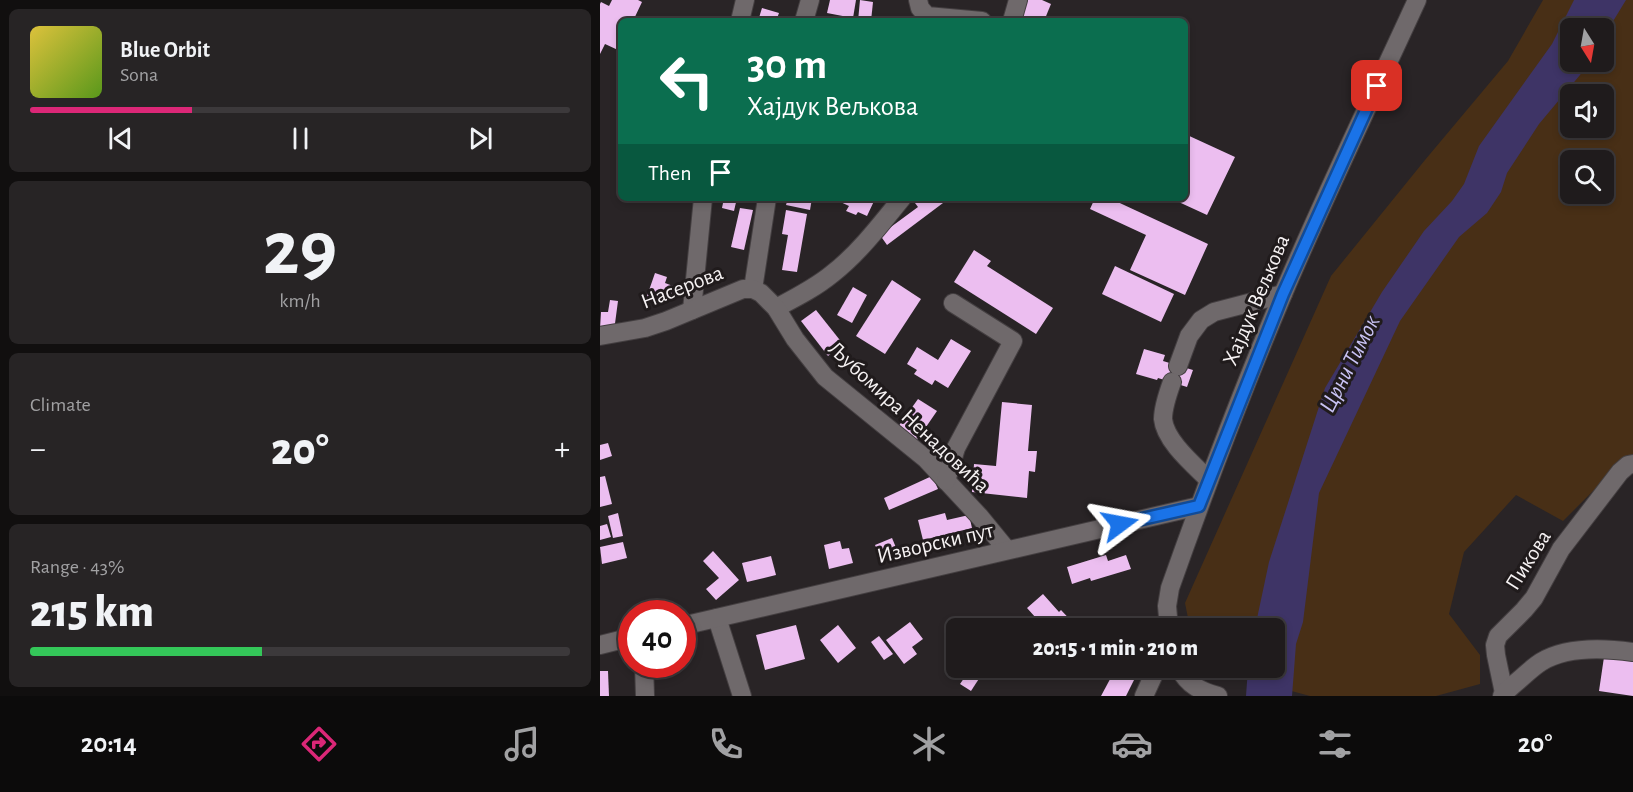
<!DOCTYPE html>
<meta charset="utf-8">
<style>
body{margin:0;font-family:"Alegreya Sans",sans-serif;background:#272425;color:#f1f3f6;height:100vh;display:flex;flex-direction:column;font-size:22px;white-space:nowrap}
*{box-sizing:border-box;margin:0}
p{font-size:20px;color:#a1a1a3}
.icon{flex:none;width:33px;height:33px;fill:none;stroke:currentColor;stroke-width:2;stroke-linecap:round;stroke-linejoin:round}
.map{position:relative;flex:1;overflow:hidden}
.side{display:flex;flex-direction:column;gap:9px;padding:9px;background:#110f0f;width:600px}
.side>*{flex:none}
.top-card{position:absolute;left:18px;top:18px;width:570px;height:183px;border-radius:9px;box-shadow:0 3px 9px #0003,0 0 0 2px #3c393b;background:#0b6e4f;color:#fff;overflow:hidden}
.needle{width:39px;rotate:169deg}
.fabs{position:absolute;left:960px;top:18px;display:grid;gap:12px}
.fabs a{display:grid;place-items:center;width:54px;height:54px;border-radius:9px;background:#1f1b1c;box-shadow:0 3px 9px #0003,0 0 0 2px #3c393b;font-size:30px}
.speed{position:absolute;left:18px;top:600px;display:flex;gap:12px;font-size:30px;font-weight:700;text-align:center}
.speed>*{display:grid;place-content:center;width:78px;height:78px;border-radius:50%;background:#1f1b1c;box-shadow:0 3px 9px #0003,0 0 0 2px #3c393b;line-height:1}
.speed .limit{border:9px solid #d22;background:#fff;color:#111}
.pin{position:absolute;display:grid;place-items:center;width:51px;height:51px;color:#fff;margin:-26px;border-radius:12px;box-shadow:0 3px 9px #0006}
.me{position:absolute;width:66px;margin:-33px;rotate:77deg;stroke-linejoin:round;filter:drop-shadow(0 0 4px #0008)}
.turn{display:flex;align-items:center;gap:21px;height:126px;padding:0 30px;font-size:27px}
.turn .icon{width:78px;height:78px;stroke-width:2.5}
.turn b{display:block;font-size:42px;line-height:51px}
.then{display:flex;align-items:center;height:57px;padding:0 30px;background:#0003;gap:12px;font-size:22px}
.big{font-size:45px;font-weight:800;line-height:1.1}
.side .tile{flex:1;display:flex;flex-direction:column;justify-content:center;gap:9px;min-width:0;padding:0 21px;border-radius:9px;background:#272425}
.side .dial{align-items:center;gap:0}
.dial b{font-size:78px;line-height:1}
.song{display:flex;align-items:center;gap:18px}
.cover{width:72px;height:72px;border-radius:9px;background:linear-gradient(135deg,hsl(50 70% 55%),hsl(90 70% 35%))}
.played{height:6px;border-radius:3px;background:linear-gradient(90deg,#db2777 30%,#3c393b 30%)}
.keys{display:flex;justify-content:space-around;direction:ltr}
.heat{display:flex;justify-content:space-between;align-items:center;font-size:33px;direction:ltr}
.charge{height:9px;border-radius:4px;background:linear-gradient(90deg,#34c759 43%,#3c393b 0)}
.trip{position:absolute;left:346px;top:618px;width:339px;height:60px;border-radius:9px;background:#1f1b1c;box-shadow:0 3px 9px #0003,0 0 0 2px #3c393b;font-weight:800;line-height:60px;text-align:center}
.tabs{display:flex;height:96px;justify-content:space-around;align-items:center;background:#0c0b0b;color:#a1a1a3}
.tabs .icon{width:42px;height:42px}
.tabs .selected{color:#db2777}
.tabs b{font-size:27px;color:#f1f3f6}
main{display:flex;flex:1;min-height:0}
.map>svg:first-child{display:block}
.green{fill:#482f16;fill-rule:evenodd}
.water{fill:#3e3466}
.building{fill:#ecbef0}
.lines{fill:none;stroke-linecap:round;stroke-linejoin:round}
.minor-casing{stroke:#443f41;stroke-width:20}
.minor{stroke:#6f696b;stroke-width:18}
.route-casing{stroke:#114b97;stroke-width:15}
.route{stroke:#1a73e8;stroke-width:10}
.labels{text-anchor:middle;dominant-baseline:central;stroke-width:6;stroke-linejoin:round;paint-order:stroke}
.street-label{font-size:22px;fill:#f6f2f3;stroke:#201b1c}
.water-label{font-size:24px;font-style:italic;fill:#c8c2f3;stroke:#201b1c}
</style>
<main>
<section class="side">
<div class="tile">
<div class="song"><i class="cover"></i><div><b>Blue Orbit</b><p>Sona</p></div></div>
<div class="played"></div>
<div class="keys"><svg class="icon" aria-label="previous" viewBox="0 0 24 24"><path d="M18 5L8 12l10 7zM5 5v14"/></svg><svg class="icon" aria-label="pause" viewBox="0 0 24 24"><path d="M8 5v14M16 5v14"/></svg><svg class="icon" aria-label="next" viewBox="0 0 24 24"><path d="M6 5l10 7-10 7zM19 5v14"/></svg></div>
</div>
<div class="tile dial"><b>29</b><p>km/h</p></div>
<div class="tile"><p>Climate</p>
<div class="heat"><a>−</a><b class="big">20°</b><a>+</a></div>
</div>
<div class="tile"><p>Range · 43%</p><b class="big">215 km</b><div class="charge"></div></div>
</section>
<div class="map">
<svg width="1033" height="696" viewBox="0 0 1033 696">
<rect width="100%" height="100%" fill="#292426"/>
<path class="green" d="M943 0H1033V457L1028 456 963 521 916 495 864 552 849 614 880 655V684L836 696H710L606 668H675V628H590L585 603 731 276 825 160 908 61ZM970 28H1004V62H970ZM970 94H1004V128H970ZM970 160H1004V194H970Z"/>
<polygon class="water" points="974,0 1026,0 1004,36 1004,28 970,28 970,62 988,62 980,75 939,124 907,173 901,192 887,213 859,237 800,321 719,493 703,622 696,644 692,696 646,696 648,668 675,668 675,628 655,628 669,562 725,388 782,292 824,231 852,201 864,184 879,146 952,44"/>
<g class="building">
<polygon points="12,0 38,0 42,2 33,21 21,21 21,44 18,50 5,44 0,54 0,4 1,2 9,6"/>
<polygon points="230,0 256,0 253,18 227,13"/>
<polygon points="260,0 273,2 271,21 258,21"/>
<polygon points="428,0 442,0 451,4 444,21 431,21 421,17"/>
<polygon points="162,8 179,13 176,21 158,21"/>
<polygon points="585,134 635,157 607,215 570,198 585,198"/>
<polygon points="124,198 137,198 134,211 122,208"/>
<polygon points="188,198 212,198 210,210 186,205"/>
<polygon points="232,198 274,198 275,199 267,216 258,212 256,215 246,211 249,206"/>
<polygon points="321,198 339,198 343,203 287,245 280,235 318,207 315,203"/>
<polygon points="495,198 509,198 608,244 585,295 530,270 546,235 490,209"/>
<polygon points="140,208 153,210 144,250 131,247"/>
<polygon points="186,210 207,214 197,272 182,270 188,235 182,234"/>
<polygon points="374,250 391,261 387,266 453,308 436,334 354,282"/>
<polygon points="515,266 574,294 561,322 502,294"/>
<polygon points="55,273 67,277 65,283 73,286 71,295 62,292 58,304 46,299"/>
<polygon points="292,280 321,299 285,354 256,336"/>
<polygon points="253,287 267,295 252,323 237,315"/>
<polygon points="10,300 18,301 14,331 0,329 1,312 8,312"/>
<polygon points="216,310 243,344 228,356 201,321"/>
<polygon points="351,339 371,351 348,388 335,380 332,385 314,374 317,370 307,364 317,347 338,360"/>
<polygon points="544,349 565,355 563,361 593,370 587,387 558,378 557,380 536,374"/>
<polygon points="318,399 337,411 317,440 298,427"/>
<polygon points="402,402 432,405 428,451 437,451 435,472 429,471 427,498 372,492 374,464 396,466"/>
<polygon points="8,443 12,456 0,460 0,445"/>
<polygon points="5,476 12,504 0,507 0,477"/>
<polygon points="332,476 338,489 289,510 284,498"/>
<polygon points="18,513 23,536 13,538 8,516"/>
<polygon points="345,513 347,520 369,515 372,528 323,540 318,520"/>
<polygon points="7,524 11,537 0,540 0,526"/>
<polygon points="292,538 297,550 280,556 275,545"/>
<polygon points="240,541 242,549 249,548 253,563 229,569 224,545"/>
<polygon points="23,542 27,558 2,564 0,547"/>
<polygon points="113,551 139,580 116,600 106,589 119,578 103,561"/>
<polygon points="506,555 508,561 526,555 531,569 491,581 490,578 472,584 467,567"/>
<polygon points="171,556 176,575 147,582 142,563"/>
<polygon points="443,594 459,612 461,610 478,628 445,628 427,608"/>
<polygon points="310,622 323,639 312,647 317,654 304,664 286,640"/>
<polygon points="196,625 205,659 165,670 156,635"/>
<polygon points="238,625 256,648 238,663 220,640"/>
<polygon points="279,636 293,654 284,660 271,642"/>
<polygon points="1004,657 1033,661 1033,696 999,691"/>
<polygon points="371,668 382,674 371,691 360,684"/>
<polygon points="516,668 528,668 538,672 526,696 501,696"/>
<polygon points="0,671 8,671 9,696 0,696"/>
</g>
<g class="lines">
<defs>
<g id="minor">
<polyline points="318,0 320,8 327,16 382,21"/>
<polyline points="140,21 145,0"/>
<polyline points="204,21 210,0"/>
<polyline points="412,21 418,0"/>
<polyline points="153,289 167,198"/>
<path d="M176 308C195 298 215 288 232 274 258 254 281 224 302 198"/>
<polyline points="92,310 103,198"/>
<polyline points="0,336 45,328 66,321 143,289 153,289 161,293 176,308 195,339 225,377 326,459 380,517 407,550"/>
<polyline points="578,366 589,336 601,320 614,312 683,294"/>
<path d="M572 382C568 393 563 407 563 419 565 441 594 465 609 480"/>
<polyline points="346,481 356,448 413,341 353,303"/>
<polyline points="117,618 142,696"/>
<polyline points="82,626 599,506"/>
<path d="M569 628 567 606 570 588C605 489 642 391 683 294 725 195 772 98 817 0"/>
<polyline points="0,645 32,637"/>
<polyline points="44,664 45,696"/>
<path d="M579 668C588 685 600 691 618 696"/>
<polyline points="904,693 896,655 895,645 898,636 924,610 934,598 961,549 1020,472 1028,465 1033,464"/>
<polyline points="544,696 554,674 559,668"/>
<path d="M902 696C907 690 913 685 919 680 926 674 933 667 941 662 967 646 1004 648 1033 652"/>
</g>
</defs>
<use href="#minor" class="minor-casing"/>
<use href="#minor" class="minor"/>
</g>
<g class="lines">
<defs>
<polyline id="route" points="520,524 599,506 683,294 777,86"/>
</defs>
<use href="#route" class="route-casing"/>
<use href="#route" class="route"/>
</g>
<g class="labels">
<g class="street-label">
<text transform="translate(82 287) rotate(-21)">Насерова</text>
<text transform="translate(656 300) rotate(-67)">Хајдук Вељкова</text>
<text transform="translate(309 417) rotate(43)">Љубомира Ненадовића</text>
<text transform="translate(335 543) rotate(-13)">Изворски пут</text>
<text transform="translate(928 560) rotate(-58)">Пикова</text>
</g>
<g class="water-label">
<text transform="translate(750 364) rotate(-63)">Црни Тимок</text>
</g>
</g>
</svg>
<div class="fabs">
<a><svg class="needle" viewBox="-14 -14 28 28"><path d="M0-13l5 13h-10z" fill="#e53935"/><path d="M0 13l5-13h-10z" fill="#a1a1a3"/></svg></a>
<a><svg class="icon" aria-label="sound" viewBox="0 0 24 24"><path d="M4 9h4l5-4v14l-5-4H4zM17 9q2 3 0 6"/></svg></a>
<a><svg class="icon" aria-label="search" viewBox="0 0 24 24"><circle cx="10" cy="10" r="6"/><path d="M15 15l6 6"/></svg></a>
</div>
<div class="speed"><div class="limit">40</div></div>
<div class="pin" style="left:777px;top:86px;background:#d93025"><svg class="icon" aria-label="arrive" viewBox="0 0 24 24"><path d="M6 21V4h12l-3 4 3 4H6"/></svg></div>
<svg class="me" style="left:520px;top:524px" viewBox="-20 -20 40 40"><path d="M0-17L14 15 0 8-14 15z" fill="#1a73e8" stroke="#fff" stroke-width="4"/></svg>
<div class="trip">20:15 · 1 min · 210 m</div>
<div class="top-card">
<div class="turn"><svg class="icon" aria-label="left" viewBox="0 0 24 24"><path d="M17 20v-9H6M10 6l-5 5 5 5"/></svg><div><b>30 m</b>Хајдук Вељкова</div></div>
<div class="then">Then<svg class="icon" aria-label="arrive" viewBox="0 0 24 24"><path d="M6 21V4h12l-3 4 3 4H6"/></svg></div>
</div>
</div>
</main>
<nav class="tabs">
<b>20:14</b>
<svg class="icon selected" aria-label="directions" viewBox="0 0 24 24"><path d="M12 3l9 9-9 9-9-9zM9 14v-3h6M13 9l2 2-2 2"/></svg>
<svg class="icon" aria-label="music" viewBox="0 0 24 24"><path d="M9 18V5l10-2v13"/><circle cx="6" cy="18" r="3"/><circle cx="16" cy="16" r="3"/></svg>
<svg class="icon" aria-label="phone" viewBox="0 0 24 24"><path d="M5 4h4l2 5-3 2q2 4 5 5l2-3 5 2v4C11 20 4 13 5 4z"/></svg>
<svg class="icon" aria-label="climate" viewBox="0 0 24 24"><path d="M12 3v18M4 7l16 10M4 17L20 7"/></svg>
<svg class="icon" aria-label="car" viewBox="0 0 24 24"><path d="M5 17H2v-5l4-1 3-4h7l3 4 3 1v5h-3M9 17h6M6 11h13"/><circle cx="7" cy="17" r="2"/><circle cx="17" cy="17" r="2"/></svg>
<svg class="icon" aria-label="filters" viewBox="0 0 24 24"><path d="M4 7h16M4 17h16"/><circle cx="9" cy="7" r="2"/><circle cx="15" cy="17" r="2"/></svg>
<b>20°</b>
</nav>
